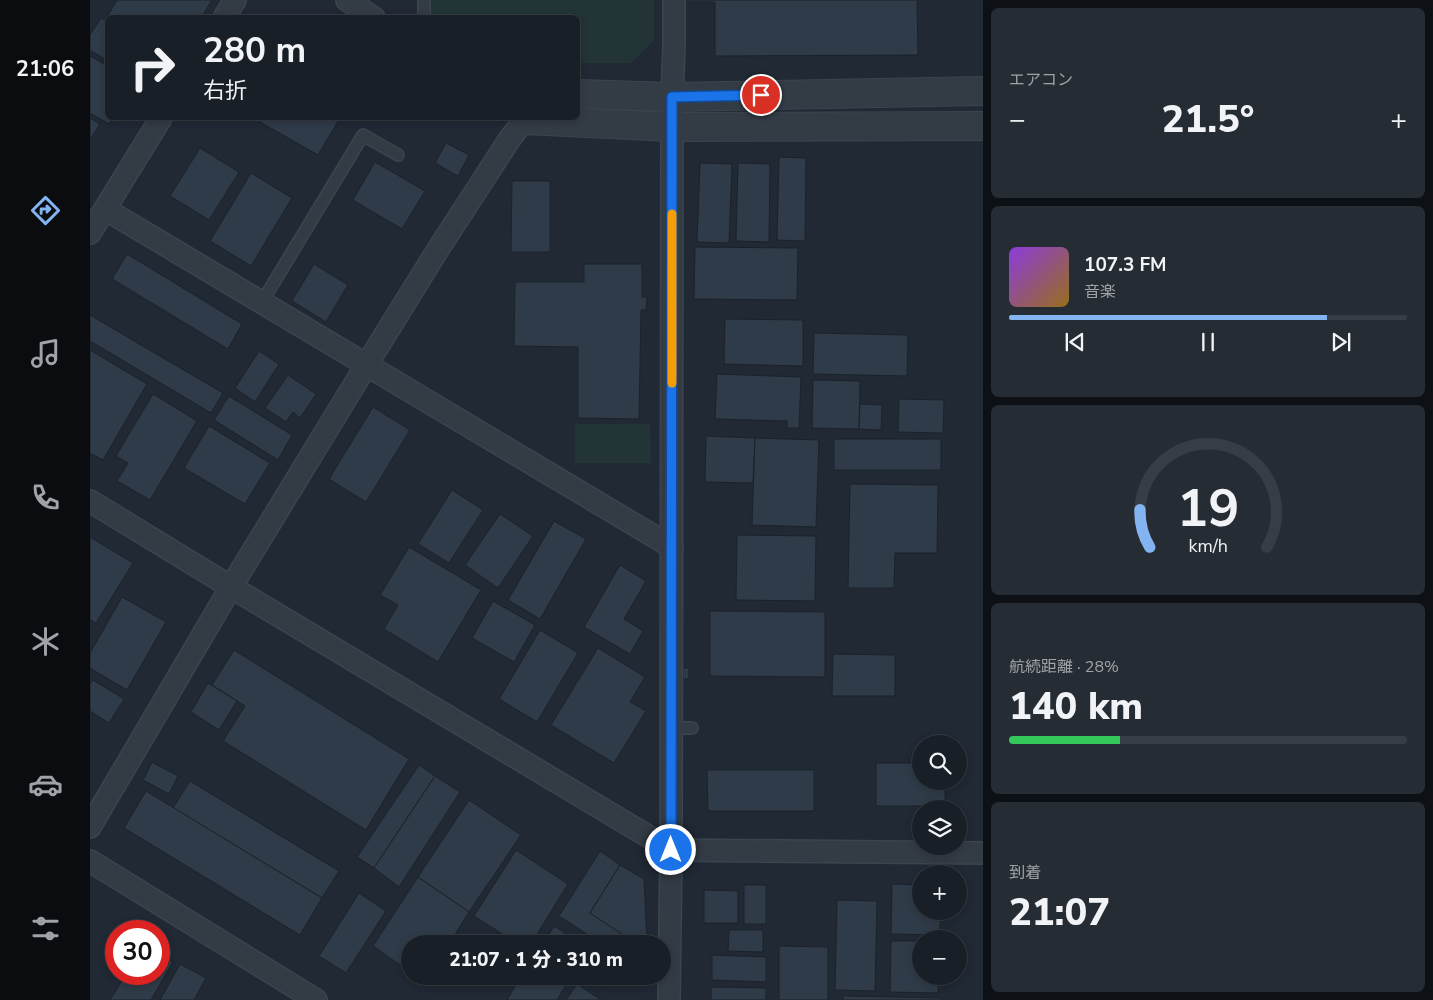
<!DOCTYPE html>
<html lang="ja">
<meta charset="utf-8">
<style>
body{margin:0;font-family:"Nunito Sans","Noto Sans JP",sans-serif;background:#252c33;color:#f1f3f6;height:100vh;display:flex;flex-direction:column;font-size:19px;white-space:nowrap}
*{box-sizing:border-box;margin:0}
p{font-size:16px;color:#9fa2a7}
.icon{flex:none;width:28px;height:28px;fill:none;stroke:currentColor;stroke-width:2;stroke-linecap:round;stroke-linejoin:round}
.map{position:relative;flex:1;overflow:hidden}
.drawer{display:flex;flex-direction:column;gap:8px;padding:8px;background:#0d1115;width:450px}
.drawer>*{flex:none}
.hud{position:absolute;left:15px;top:15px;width:475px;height:105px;border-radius:8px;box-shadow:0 2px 8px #0003,0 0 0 1px #363d44;background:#181f27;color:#f1f3f6;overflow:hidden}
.fabs{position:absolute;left:822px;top:735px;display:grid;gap:10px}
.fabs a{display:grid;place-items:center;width:55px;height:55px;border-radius:50%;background:#181f27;box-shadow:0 2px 8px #0003,0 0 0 1px #363d44;font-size:25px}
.speed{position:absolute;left:15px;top:920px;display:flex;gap:10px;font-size:25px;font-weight:700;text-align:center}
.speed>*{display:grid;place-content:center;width:65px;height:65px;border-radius:50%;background:#181f27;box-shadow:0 2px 8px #0003,0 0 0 1px #363d44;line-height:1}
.speed .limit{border:8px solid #d22;background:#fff;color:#111}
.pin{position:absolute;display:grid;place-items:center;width:42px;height:42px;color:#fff;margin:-21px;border:2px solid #fff;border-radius:50%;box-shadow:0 1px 5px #0007}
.me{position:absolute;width:55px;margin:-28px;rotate:0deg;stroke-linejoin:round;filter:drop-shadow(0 0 4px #0008)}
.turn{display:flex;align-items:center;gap:18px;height:105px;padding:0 15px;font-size:22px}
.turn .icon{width:65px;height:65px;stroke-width:2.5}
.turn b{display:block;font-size:35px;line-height:42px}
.big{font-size:38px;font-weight:800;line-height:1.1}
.drawer .card{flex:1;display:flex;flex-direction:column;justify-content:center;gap:8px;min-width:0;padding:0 18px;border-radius:8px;background:#252c33}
.drawer .dial{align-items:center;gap:0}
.dial svg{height:130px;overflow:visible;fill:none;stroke:#363d44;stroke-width:7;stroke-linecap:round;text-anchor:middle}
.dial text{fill:#f1f3f6;stroke:none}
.song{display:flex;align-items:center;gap:15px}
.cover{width:60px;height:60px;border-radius:8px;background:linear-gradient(135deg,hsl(270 70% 55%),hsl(40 70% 35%))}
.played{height:5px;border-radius:2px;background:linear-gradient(90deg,#83b4f1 80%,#363d44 80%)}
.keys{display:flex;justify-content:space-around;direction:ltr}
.heat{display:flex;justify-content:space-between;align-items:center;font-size:28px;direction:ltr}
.charge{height:8px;border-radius:4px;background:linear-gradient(90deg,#34c759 28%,#363d44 0)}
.trip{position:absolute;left:311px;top:935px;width:270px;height:50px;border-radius:25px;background:#181f27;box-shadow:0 2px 8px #0003,0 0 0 1px #363d44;font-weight:800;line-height:50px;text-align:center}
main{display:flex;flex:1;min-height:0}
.tabs{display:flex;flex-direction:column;width:90px;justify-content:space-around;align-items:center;background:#0a0c10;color:#9fa2a7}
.tabs .icon{width:35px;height:35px}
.tabs .active{color:#83b4f1}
.tabs b{font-size:22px;color:#f1f3f6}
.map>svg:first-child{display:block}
.green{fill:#223435}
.building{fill:#2f3b48;stroke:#1b222b}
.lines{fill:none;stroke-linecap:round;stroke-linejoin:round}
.service-casing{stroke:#3c444e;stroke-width:14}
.minor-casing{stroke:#3c444e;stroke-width:24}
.tertiary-casing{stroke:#3c444e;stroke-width:30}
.service{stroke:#333b45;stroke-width:11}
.minor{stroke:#333b45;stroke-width:21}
.tertiary{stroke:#333b45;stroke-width:28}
.route-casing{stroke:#114b97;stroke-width:12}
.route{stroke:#1a73e8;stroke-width:9}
.slow{stroke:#f59e0b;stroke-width:9}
</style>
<main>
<nav class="tabs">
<b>21:06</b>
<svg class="icon active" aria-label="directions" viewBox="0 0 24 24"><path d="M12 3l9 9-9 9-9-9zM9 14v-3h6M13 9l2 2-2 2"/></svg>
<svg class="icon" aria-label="music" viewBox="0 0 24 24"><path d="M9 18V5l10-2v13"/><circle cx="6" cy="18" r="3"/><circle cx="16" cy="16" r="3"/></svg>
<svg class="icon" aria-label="phone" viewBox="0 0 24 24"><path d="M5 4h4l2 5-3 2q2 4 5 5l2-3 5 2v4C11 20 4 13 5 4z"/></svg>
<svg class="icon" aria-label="climate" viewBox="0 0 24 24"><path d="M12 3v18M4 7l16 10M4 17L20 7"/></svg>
<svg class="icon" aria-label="car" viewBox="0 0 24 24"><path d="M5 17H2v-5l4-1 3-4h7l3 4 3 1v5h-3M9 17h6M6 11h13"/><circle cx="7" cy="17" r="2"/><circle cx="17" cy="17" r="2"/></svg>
<svg class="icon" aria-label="filters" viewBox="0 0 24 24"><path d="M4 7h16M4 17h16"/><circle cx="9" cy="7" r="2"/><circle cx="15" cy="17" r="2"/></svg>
</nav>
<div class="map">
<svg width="893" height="1000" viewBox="0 0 893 1000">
<rect width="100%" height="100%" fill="#202934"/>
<g class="green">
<polygon points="328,0 564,0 564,40 541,63 488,63 488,18 328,18"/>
<polygon points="485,424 560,424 561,463 485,463"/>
</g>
<g class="building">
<polygon points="27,0 122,0 111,18 18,18 18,20 16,19"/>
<polygon points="594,0 827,0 828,55 625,56 625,2 594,2"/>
<polygon points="11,18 18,22 18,61 0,50 0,35"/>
<polygon points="0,56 18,66 18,118 23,118 19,124 0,113"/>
<polygon points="0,118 10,124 0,140"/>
<polygon points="163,118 250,118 228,155"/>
<polygon points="356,143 379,155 368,176 345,163"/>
<polygon points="110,148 149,172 119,220 80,196"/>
<polygon points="689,157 716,158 715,241 687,240"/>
<polygon points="285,162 335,191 312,229 263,200"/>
<polygon points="610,163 642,164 639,243 607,242"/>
<polygon points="648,163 680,164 679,242 646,241"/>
<polygon points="161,173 202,198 161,266 120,241"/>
<polygon points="422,181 460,181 460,252 421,252"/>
<polygon points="605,247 708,248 707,300 604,299"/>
<polygon points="37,254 152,324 138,349 22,279"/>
<polygon points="224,264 258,285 236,322 202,301"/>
<polygon points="494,264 552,264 552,297 557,297 556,310 551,310 549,419 488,418 488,347 424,346 425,282 494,282"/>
<polygon points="0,315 133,393 121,413 0,341"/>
<polygon points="635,319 713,320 713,366 634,364"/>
<polygon points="724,333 818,335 817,376 723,374"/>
<polygon points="0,350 57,384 13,460 0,453"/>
<polygon points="169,351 189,364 165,402 145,388"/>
<polygon points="627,374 711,377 709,428 697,428 697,421 625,419"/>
<polygon points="198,375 226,394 210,418 203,412 196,422 175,408"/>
<polygon points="723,380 770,381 769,429 722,428"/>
<polygon points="63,394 107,421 60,500 27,481 38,463 26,456"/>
<polygon points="139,396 202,435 188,460 124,420"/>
<polygon points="809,399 854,400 853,433 808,432"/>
<polygon points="770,404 792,405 791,430 769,429"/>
<polygon points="283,407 320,430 276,502 239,479"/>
<polygon points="119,426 180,463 155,504 94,468"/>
<polygon points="616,436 665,438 663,483 615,482"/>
<polygon points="665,438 729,440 726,527 662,525"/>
<rect x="744" y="439" width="107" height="31"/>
<polygon points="760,484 848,485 847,553 805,553 804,588 758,588"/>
<polygon points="362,490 393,510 359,563 328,544"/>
<polygon points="410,514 443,536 408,588 375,565"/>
<polygon points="464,521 496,539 450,619 418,600"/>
<polygon points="647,535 726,536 725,601 646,600"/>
<polygon points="0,537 43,563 6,623 0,620"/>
<polygon points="319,547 391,590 348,662 294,629 308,605 290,595"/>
<polygon points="530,565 556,581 534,619 553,631 540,654 494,627"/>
<polygon points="32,597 76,622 37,690 0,668 0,653"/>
<polygon points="403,601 445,625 424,662 382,638"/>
<polygon points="620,611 735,612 735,677 620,676"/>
<polygon points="450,630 488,653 447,722 409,699"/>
<polygon points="508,648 555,677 540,702 556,711 524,763 461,725"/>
<polygon points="144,650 319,759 276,830 133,741 155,706 122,685"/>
<polygon points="743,654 805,655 805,696 742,696"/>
<rect x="593" y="668" width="6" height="11"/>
<polygon points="3,680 34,699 19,723 0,711 0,684"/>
<polygon points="118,683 147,701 129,730 101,712"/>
<polygon points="62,762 88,776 79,794 53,780"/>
<polygon points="786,763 831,763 831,781 855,781 855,806 786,806"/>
<polygon points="329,765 345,776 284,868 267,857"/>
<polygon points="617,770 724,770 724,811 618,811"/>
<polygon points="345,776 370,792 309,887 284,868"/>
<polygon points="100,781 249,871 232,898 83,808"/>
<polygon points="56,791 232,898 210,935 34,828"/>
<polygon points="379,800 431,835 379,912 328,877"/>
<polygon points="426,850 478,884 441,944 428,944 384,916"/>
<polygon points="510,851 530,865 500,913 537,937 533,944 512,944 469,916"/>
<polygon points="530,865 554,879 557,939 554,944 547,944 500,913"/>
<polygon points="328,877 379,912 359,944 320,944 320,972 283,946"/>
<polygon points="802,884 831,885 831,911 850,911 850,935 801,934"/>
<rect x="654" y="885" width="22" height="39"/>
<polygon points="614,890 648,891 648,923 614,923"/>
<polygon points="269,893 296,911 256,973 229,956"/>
<polygon points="747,900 787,901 785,991 745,990"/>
<polygon points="464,926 493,944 453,944"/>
<polygon points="639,930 673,930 673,952 638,951"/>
<polygon points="801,941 831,941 831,976 848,976 848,993 800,992"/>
<polygon points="689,946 738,947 738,1000 689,1000"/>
<polygon points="69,954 83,962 61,1000 20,1000 36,974 69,974"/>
<polygon points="622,955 676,957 676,982 622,980"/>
<polygon points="90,964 116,978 104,1000 70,1000"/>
<polygon points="431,976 476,976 480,978 467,1000 417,1000"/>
<polygon points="497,976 523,976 516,988"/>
<polygon points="487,984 511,1000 476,1000"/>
<polygon points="621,987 676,988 676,1000 621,1000"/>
<polygon points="753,996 852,998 852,1000 753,1000"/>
</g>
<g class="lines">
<defs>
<g id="service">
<polyline points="334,18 334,0"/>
<polyline points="172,302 273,135 308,155"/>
<polyline points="581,728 602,728"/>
</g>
<g id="minor">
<polyline points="257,0 284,18"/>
<polyline points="134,18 145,0"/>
<polyline points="15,209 582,547"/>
<polyline points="0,233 71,118"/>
<polyline points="0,501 141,587 581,850 893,853"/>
<polyline points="0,827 141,587 277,364 347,251 419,140 434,120 431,118"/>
<polyline points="0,861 226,1000"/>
<polyline points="579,1000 581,850 582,97 584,45 584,0"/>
</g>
<g id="tertiary">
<polyline points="488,94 582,97 893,91"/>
<polyline points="434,120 582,127 893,126"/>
</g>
</defs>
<use href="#service" class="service-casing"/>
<use href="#minor" class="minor-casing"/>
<use href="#tertiary" class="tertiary-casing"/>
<use href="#service" class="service"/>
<use href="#minor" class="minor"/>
<use href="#tertiary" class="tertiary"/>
</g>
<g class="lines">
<defs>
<polyline id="route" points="581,850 582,97 671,95"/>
</defs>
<use href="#route" class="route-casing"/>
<use href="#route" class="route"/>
<polyline class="slow" points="582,383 582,214"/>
</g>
</svg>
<div class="fabs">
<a><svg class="icon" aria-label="search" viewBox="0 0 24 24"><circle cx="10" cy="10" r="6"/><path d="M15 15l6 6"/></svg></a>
<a><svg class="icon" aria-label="layers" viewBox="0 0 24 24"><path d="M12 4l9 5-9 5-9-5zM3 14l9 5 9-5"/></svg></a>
<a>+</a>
<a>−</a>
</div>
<div class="speed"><div class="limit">30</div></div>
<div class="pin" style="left:671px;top:95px;background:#d93025"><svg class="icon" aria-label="arrive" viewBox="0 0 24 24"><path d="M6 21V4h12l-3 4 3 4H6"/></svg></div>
<svg class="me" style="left:581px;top:850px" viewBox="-20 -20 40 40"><circle r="17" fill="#1a73e8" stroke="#fff" stroke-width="3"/><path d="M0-11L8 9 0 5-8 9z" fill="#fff"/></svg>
<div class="trip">21:07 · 1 分 · 310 m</div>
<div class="hud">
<div class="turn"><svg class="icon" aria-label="right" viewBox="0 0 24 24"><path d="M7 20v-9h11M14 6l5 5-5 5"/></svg><div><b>280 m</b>右折</div></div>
</div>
</div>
<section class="drawer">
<div class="card"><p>エアコン</p>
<div class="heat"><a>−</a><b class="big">21.5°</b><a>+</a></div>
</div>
<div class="card">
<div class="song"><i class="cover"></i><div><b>107.3 FM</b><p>音楽</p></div></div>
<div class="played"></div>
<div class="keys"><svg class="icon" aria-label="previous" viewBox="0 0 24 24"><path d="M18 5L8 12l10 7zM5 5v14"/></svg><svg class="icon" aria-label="pause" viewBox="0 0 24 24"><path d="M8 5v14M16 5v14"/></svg><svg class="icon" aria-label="next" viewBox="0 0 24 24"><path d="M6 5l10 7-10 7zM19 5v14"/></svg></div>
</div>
<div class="card dial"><svg viewBox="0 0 100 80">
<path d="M14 69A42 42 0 1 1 86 69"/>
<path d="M14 69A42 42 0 0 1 8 46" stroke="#83b4f1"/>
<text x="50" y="56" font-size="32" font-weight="700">19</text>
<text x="50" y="72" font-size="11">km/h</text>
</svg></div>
<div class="card"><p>航続距離 · 28%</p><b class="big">140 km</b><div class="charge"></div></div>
<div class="card"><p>到着</p><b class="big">21:07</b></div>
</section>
</main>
